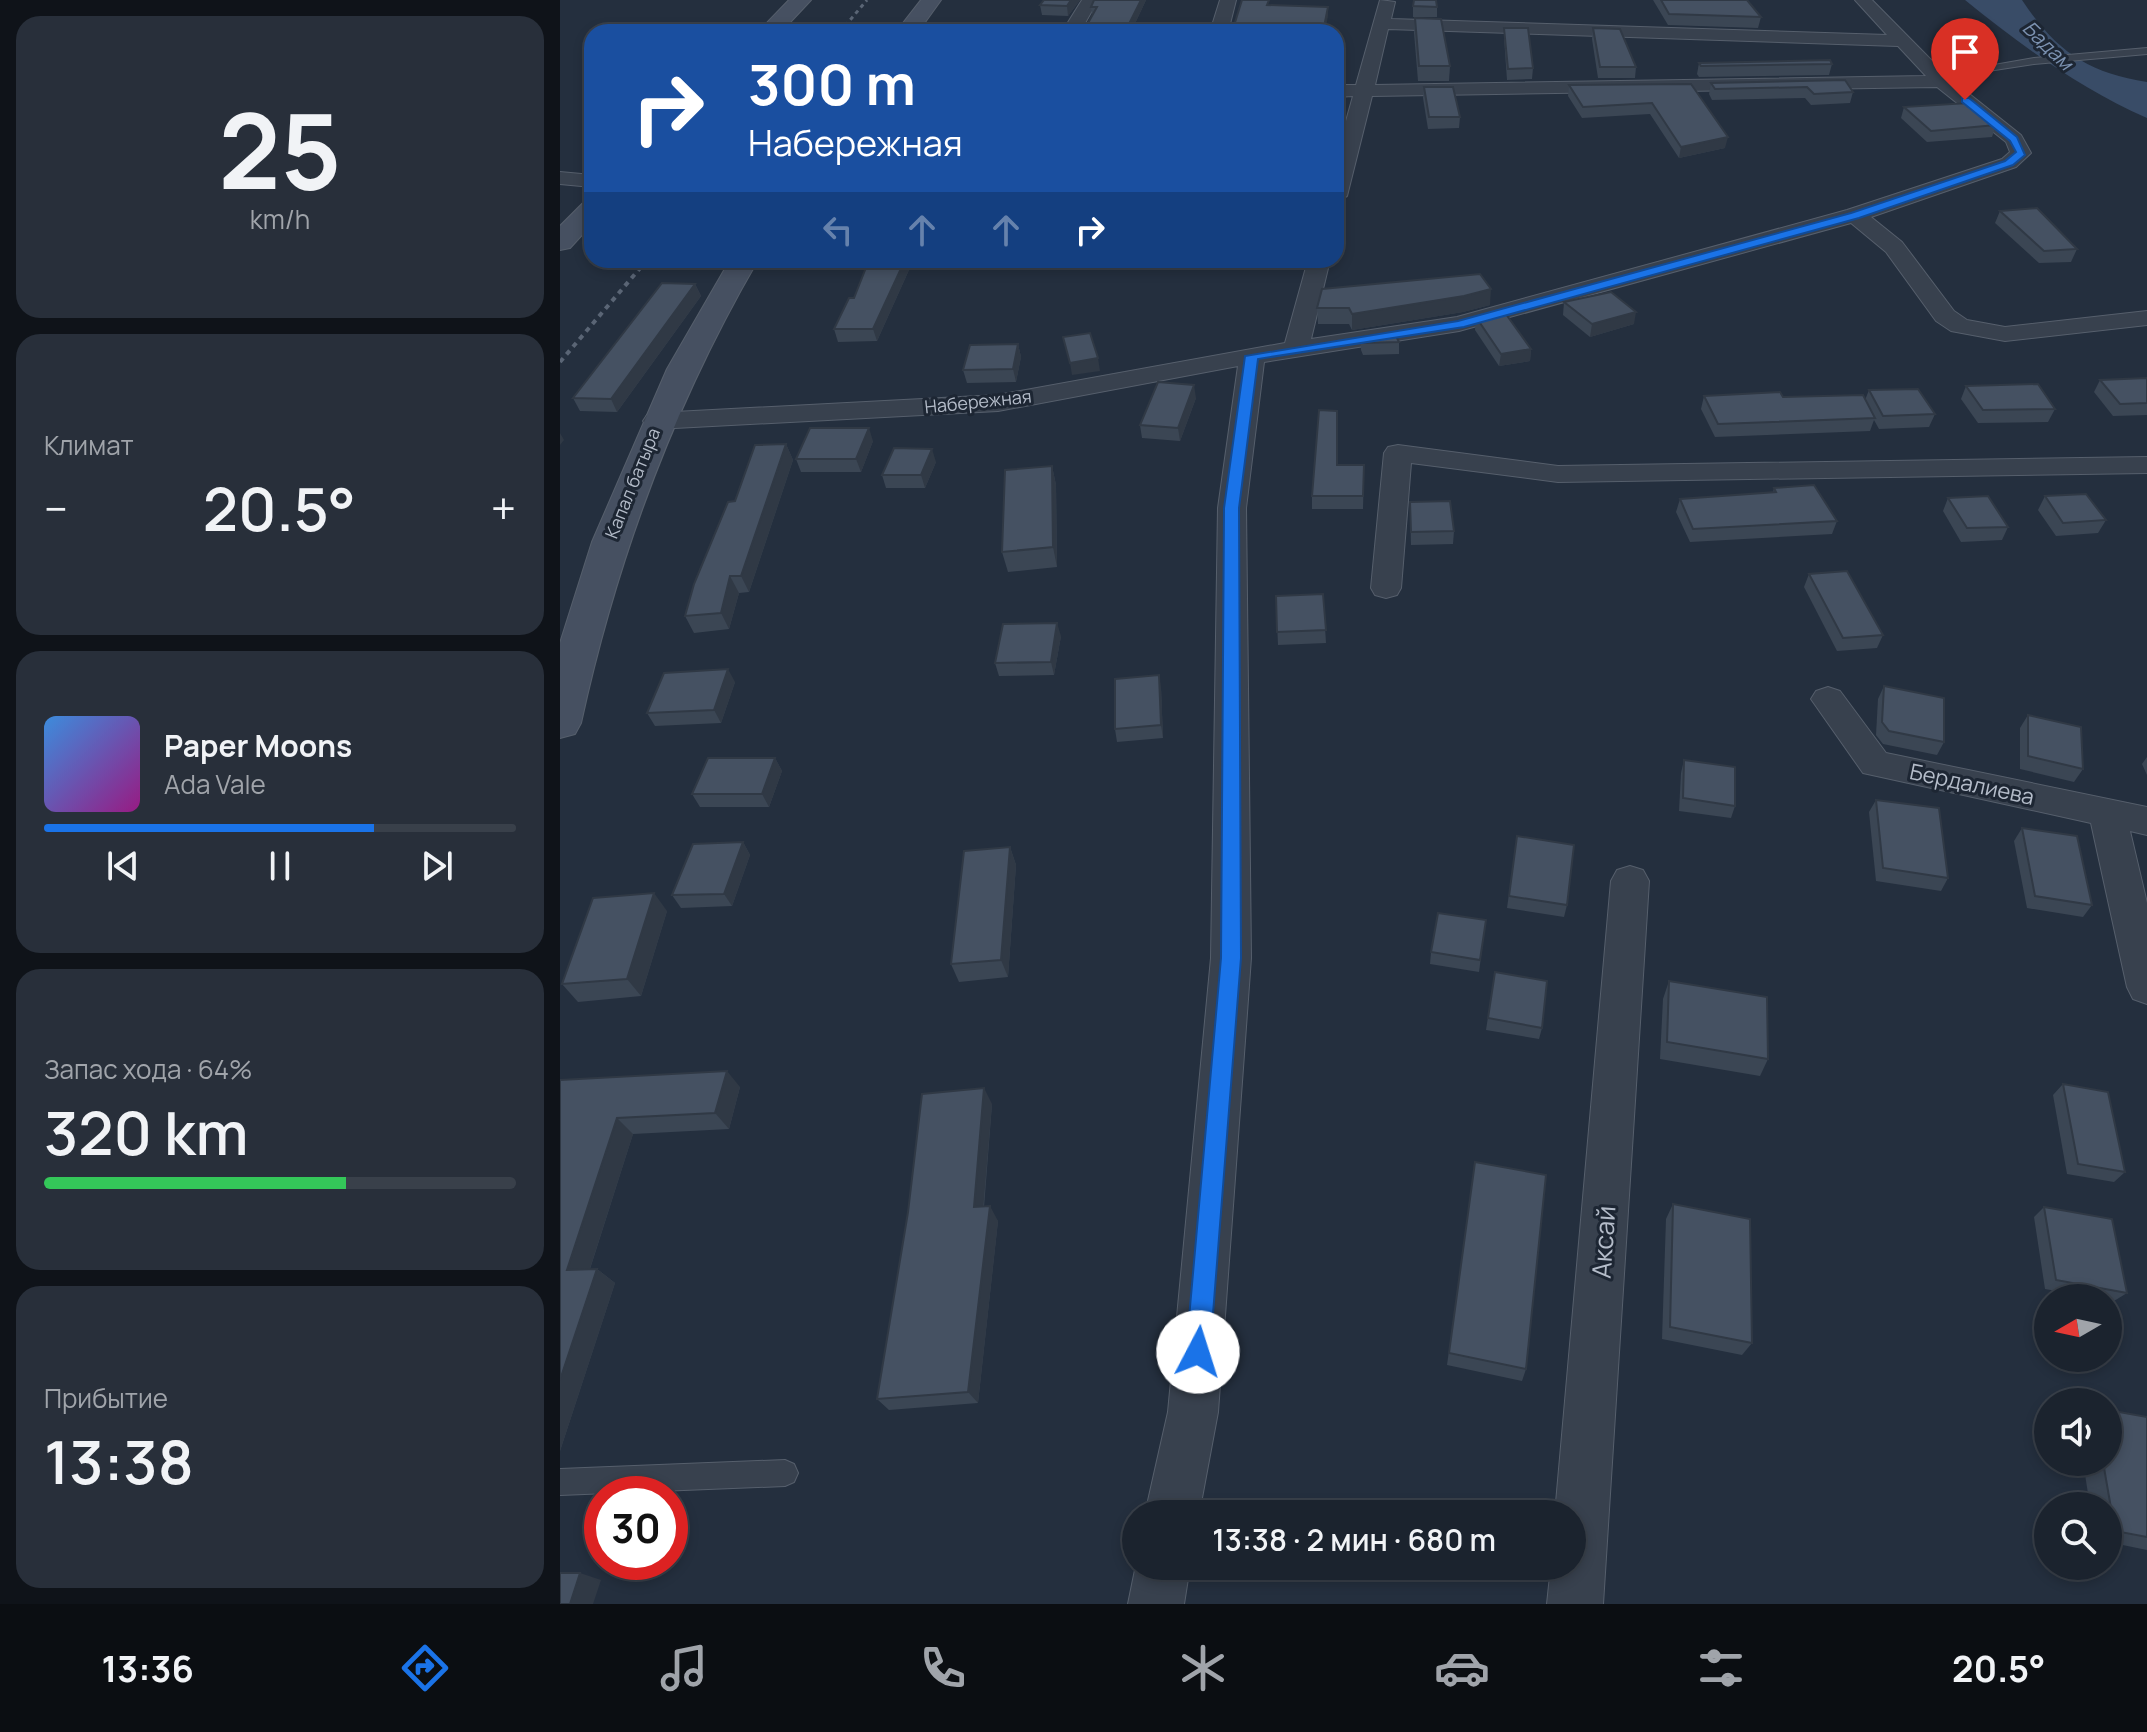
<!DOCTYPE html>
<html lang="ru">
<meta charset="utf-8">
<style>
body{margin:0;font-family:Manrope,sans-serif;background:#282f3a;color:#f1f3f6;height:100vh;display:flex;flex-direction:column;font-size:30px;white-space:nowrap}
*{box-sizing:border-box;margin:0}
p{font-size:26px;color:#a0a4aa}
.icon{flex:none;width:44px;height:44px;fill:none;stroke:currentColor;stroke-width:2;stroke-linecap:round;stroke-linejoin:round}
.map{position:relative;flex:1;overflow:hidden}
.drawer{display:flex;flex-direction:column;gap:16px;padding:16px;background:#0f1319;width:560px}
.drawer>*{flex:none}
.banner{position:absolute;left:24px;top:24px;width:760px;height:244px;border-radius:24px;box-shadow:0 4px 12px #0003,0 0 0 2px #39404a;background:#1a4fa0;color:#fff;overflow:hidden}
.needle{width:52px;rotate:261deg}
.controls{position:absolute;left:1474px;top:1284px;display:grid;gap:16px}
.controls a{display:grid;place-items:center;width:88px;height:88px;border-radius:50%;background:#1b232e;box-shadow:0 4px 12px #0003,0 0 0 2px #39404a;font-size:40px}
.speed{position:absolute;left:24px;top:1476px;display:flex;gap:16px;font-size:40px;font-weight:700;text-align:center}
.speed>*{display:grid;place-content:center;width:104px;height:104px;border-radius:50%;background:#1b232e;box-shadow:0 4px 12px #0003,0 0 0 2px #39404a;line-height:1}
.speed .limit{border:12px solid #d22;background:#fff;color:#111}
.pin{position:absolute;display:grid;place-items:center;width:68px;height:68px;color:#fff;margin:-82px -34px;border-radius:50% 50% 50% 0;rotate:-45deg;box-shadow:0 0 8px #0007}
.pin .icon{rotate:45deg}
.me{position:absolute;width:88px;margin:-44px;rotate:5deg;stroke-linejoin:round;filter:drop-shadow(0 0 6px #0008)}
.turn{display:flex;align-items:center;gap:28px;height:168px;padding:0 32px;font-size:36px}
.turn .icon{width:104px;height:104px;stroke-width:2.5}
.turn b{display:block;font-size:56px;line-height:68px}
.lanes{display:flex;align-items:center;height:76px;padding:0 32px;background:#0003;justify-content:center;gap:40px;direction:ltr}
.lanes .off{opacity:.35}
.big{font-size:60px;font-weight:600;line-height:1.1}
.drawer .card{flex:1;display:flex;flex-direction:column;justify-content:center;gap:12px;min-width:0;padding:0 28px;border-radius:24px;background:#282f3a}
.drawer .dial{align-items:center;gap:0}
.dial b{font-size:104px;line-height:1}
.song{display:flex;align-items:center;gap:24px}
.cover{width:96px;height:96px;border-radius:12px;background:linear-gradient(135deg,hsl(210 70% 55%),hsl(310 70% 35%))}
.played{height:8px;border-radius:4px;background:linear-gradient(90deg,#1a73e8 70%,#39404a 70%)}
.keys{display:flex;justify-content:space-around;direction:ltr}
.heat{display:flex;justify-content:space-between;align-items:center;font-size:44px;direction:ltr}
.charge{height:12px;border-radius:6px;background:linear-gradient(90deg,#34c759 64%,#39404a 0)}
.trip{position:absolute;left:562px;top:1500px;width:464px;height:80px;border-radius:40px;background:#1b232e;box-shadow:0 4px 12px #0003,0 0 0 2px #39404a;font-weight:600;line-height:80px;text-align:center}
.tab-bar{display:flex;height:128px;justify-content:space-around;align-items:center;background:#0b0e12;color:#a0a4aa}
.tab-bar .icon{width:56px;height:56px}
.tab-bar .selected{color:#1a73e8}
.tab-bar b{font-size:36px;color:#f1f3f6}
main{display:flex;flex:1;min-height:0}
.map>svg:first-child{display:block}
.water{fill:#394c67}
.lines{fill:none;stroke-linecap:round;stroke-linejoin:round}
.lane-casing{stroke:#565f6c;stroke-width:2}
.street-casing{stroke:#565f6c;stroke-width:2}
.secondary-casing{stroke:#565f6c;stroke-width:2}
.lane{fill:#38414e;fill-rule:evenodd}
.street{fill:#38414e;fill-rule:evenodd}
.secondary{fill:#465061;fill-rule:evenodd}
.rail-far1{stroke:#5a6575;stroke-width:3;stroke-dasharray:4 4;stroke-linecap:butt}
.rail{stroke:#5a6575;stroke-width:4;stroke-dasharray:5 5;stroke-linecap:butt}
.wall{fill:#3b4654}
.shaded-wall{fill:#303945}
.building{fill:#455162;stroke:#303945;stroke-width:2}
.route{fill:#1a73e8;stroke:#114b97;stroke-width:2}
.labels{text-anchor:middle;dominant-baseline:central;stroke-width:6;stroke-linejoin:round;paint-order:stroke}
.far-street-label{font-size:18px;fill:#b4bcc9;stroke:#1d2633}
.far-water-label{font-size:20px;font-style:italic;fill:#7c92b1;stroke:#1d2633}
.street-label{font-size:22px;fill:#b4bcc9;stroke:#1d2633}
.near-street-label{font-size:26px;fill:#b4bcc9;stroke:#1d2633}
</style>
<main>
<section class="drawer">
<div class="card dial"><b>25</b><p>km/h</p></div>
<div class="card"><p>Климат</p>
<div class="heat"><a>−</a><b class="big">20.5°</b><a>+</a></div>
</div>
<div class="card">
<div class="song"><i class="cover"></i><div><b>Paper Moons</b><p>Ada Vale</p></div></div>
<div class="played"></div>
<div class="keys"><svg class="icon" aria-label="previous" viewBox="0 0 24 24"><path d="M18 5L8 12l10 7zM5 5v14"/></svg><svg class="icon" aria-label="pause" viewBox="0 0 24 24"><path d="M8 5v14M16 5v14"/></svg><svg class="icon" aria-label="next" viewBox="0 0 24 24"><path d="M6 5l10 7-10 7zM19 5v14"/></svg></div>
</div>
<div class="card"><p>Запас хода · 64%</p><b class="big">320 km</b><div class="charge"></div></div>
<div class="card"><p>Прибытие</p><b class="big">13:38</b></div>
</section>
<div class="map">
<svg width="1587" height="1604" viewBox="0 0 1587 1604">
<rect width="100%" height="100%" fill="#242f3e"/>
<path class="water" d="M1405 0H1462C1495 50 1527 73 1587 82V118C1519 88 1462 46 1405 0Z"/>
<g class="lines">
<defs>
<g id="lane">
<polygon points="1587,48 1587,54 1474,64 1376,79 1371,76 1474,58"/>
<polygon points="225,1460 234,1464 238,1473 234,1482 225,1486 0,1495 0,1469"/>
</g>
<g id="street">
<polygon points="522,0 538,0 520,32 502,32"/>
<polygon points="660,0 676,0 668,32 650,32"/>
<path d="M820 0 835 2 831 19 1327 35 1295 0H1312L1388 77 1461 135 1471 153 1456 167 1311 217 1342 242 1394 311 1407 320 1445 327 1587 311V325L1445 341 1391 331 1376 321 1326 252 1291 223 899 331 704 362 686 508 691 958 658 1412 639 1514H585L608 1412 651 958 658 508 678 366 438 411 96 429 87 427 83 421 87 415 96 413 438 395 725 343 748 260H770L751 339 897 317 1287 210 1442 159 1450 152 1446 142 1377 87 812 96 787 196 776 202V157L793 96 776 97V85H796ZM828 29 1338 46 1366 76 815 85Z"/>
<polygon points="0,172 32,175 32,187 0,184"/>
<polygon points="838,445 998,466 1587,457 1587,473 998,482 851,463 841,588 837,595 826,598 815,595 811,588 824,453 828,447"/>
<polygon points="1268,687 1280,691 1326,753 1587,807 1587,835 1570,831 1587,903 1587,1004 1573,999 1567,987 1531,823 1303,773 1251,699 1256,691"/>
<polygon points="1070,866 1083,870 1089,881 1043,1604 987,1604 991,1566 1012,1566 1012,1514 995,1514 1051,881 1057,870"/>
<polygon points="576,1565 630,1566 624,1604 568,1604"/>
</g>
<g id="secondary">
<polygon points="229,0 251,0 221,32 198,32"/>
<polygon points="361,0 381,0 358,32 336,32"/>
<polygon points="32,201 32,224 10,248 0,250 0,226 23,203"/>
<path d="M170 260H198C113 406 57 558 21 723L15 734 0 738V643L32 542 107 369Z"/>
</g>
</defs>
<use href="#lane" class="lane-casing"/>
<use href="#street" class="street-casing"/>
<use href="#secondary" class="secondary-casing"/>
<use href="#lane" class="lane"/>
<use href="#street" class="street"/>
<use href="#secondary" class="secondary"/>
<polyline class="rail-far1" points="280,32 307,0"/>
<polyline class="rail" points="0,362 87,260"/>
</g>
<g class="wall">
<polygon points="520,0 508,16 482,15 480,5"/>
<polygon points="534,0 586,0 571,32 523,32 532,16 531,7"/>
<polygon points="1093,0 1187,0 1201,17 1198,28 1108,25"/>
<polygon points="853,6 877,7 877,17 853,17"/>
<polygon points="855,18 890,66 889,81 858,81 854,33"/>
<polygon points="944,28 973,68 972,79 947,80 944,38"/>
<polygon points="1033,28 1076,67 1075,78 1038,78 1032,39"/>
<polygon points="1139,63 1272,64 1269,75 1139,77 1137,74"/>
<polygon points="1285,80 1293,92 1290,103 1251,105 1245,98 1152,100 1149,94 1151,83"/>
<polygon points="1131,84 1165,148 1119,158 1090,114 1022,118 1008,96 1009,85"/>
<polygon points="864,87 900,117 899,128 868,129 863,98"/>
<polygon points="1344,107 1436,125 1432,137 1367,142 1341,118"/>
<polygon points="1440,211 1517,249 1511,262 1479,263 1435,223"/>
<polygon points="353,261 317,341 278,342 274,329"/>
<polygon points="135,284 141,296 57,412 20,411 13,398"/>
<polygon points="1004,302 1074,324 1030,337 1003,315"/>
<polygon points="930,305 903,312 792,330 789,324 758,324 757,308"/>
<polygon points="916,317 971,349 970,361 939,366 915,330"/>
<polygon points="801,337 839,342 839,354 803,355 801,350"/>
<polygon points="458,344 461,357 456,382 407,383 403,370"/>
<polygon points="1587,378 1587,415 1553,416 1534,392 1540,380"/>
<polygon points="1406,386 1495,409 1488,422 1418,423 1401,399"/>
<polygon points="1309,390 1375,414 1369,427 1319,429 1314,420 1310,431 1155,437 1141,409 1144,396 1305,400"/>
<polygon points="636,398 620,441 582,438 580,425"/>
<polygon points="313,441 301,472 241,472 236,459"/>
<polygon points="226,444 233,460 189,592 179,593 169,629 134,633 125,616 175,501"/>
<polygon points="376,462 365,488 326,488 322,475"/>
<polygon points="777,465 804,465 803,509 752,509 752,496"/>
<polygon points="492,466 496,485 497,567 448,572 442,552"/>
<polygon points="1214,488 1277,521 1272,534 1130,542 1116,512 1120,499 1213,492"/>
<polygon points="1485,496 1546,520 1538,533 1496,536 1478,510"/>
<polygon points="1388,498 1448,527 1442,540 1401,542 1383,511"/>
<polygon points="850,502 894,531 893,544 851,545"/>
<polygon points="1249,574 1323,635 1317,648 1277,651 1244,587"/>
<polygon points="763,594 766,643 718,645 716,596"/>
<polygon points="501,636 494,675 439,676 435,663"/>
<polygon points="175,682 161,723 95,726 87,713"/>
<polygon points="1324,686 1384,742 1377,755 1323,744 1316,735 1318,699"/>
<polygon points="601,688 603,738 557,742 555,729"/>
<polygon points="1468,715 1523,769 1514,782 1460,769 1460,728"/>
<polygon points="1587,757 1587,775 1582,764"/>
<polygon points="215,758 222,771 209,807 140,807 132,794"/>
<polygon points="1124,760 1175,806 1171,818 1119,811 1121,773"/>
<polygon points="1316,800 1388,878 1381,891 1316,881 1309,812"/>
<polygon points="1462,828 1532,905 1523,917 1467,908 1454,841"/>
<polygon points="957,836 1007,905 1004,917 947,908"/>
<polygon points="183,842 190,855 172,906 121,908 112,895"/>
<polygon points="450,847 456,865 448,977 399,982 391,964"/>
<polygon points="107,911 81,996 18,1002 2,984"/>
<polygon points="926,920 919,972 870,964 871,952"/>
<polygon points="935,972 982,1028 979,1039 926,1030"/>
<polygon points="1109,981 1208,1059 1200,1076 1100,1059 1103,999"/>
<polygon points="0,1080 180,1087 169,1129 73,1134 30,1269 37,1269 55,1283 0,1451"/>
<polygon points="1503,1084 1565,1172 1554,1182 1507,1174 1493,1095"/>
<polygon points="432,1104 424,1207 438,1221 418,1403 329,1410 317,1399"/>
<polygon points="915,1162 966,1369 962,1381 887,1365"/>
<polygon points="1113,1204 1192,1343 1182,1355 1102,1339 1106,1219"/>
<polygon points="1484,1207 1567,1293 1554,1301 1548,1300 1548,1298 1536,1298 1485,1289 1474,1217"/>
<polygon points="1587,1417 1587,1550 1548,1542 1548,1506 1530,1506 1523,1462 1548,1462"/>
</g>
<g class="shaded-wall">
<polygon points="511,0 520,0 508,16 507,6"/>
<polygon points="581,0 586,0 571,32 565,32"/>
<polygon points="768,7 768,16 765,32 763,32"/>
<polygon points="1168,137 1165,148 1119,158 1121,147"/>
<polygon points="345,260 353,260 353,261 317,341 313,329"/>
<polygon points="135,284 141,296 57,412 51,399"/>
<polygon points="931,289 930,305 903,312 792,330 792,314"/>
<polygon points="1076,312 1074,324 1030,337 1032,324"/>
<polygon points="458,344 461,357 456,382 453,369"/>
<polygon points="971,349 970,361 939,366 941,354"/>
<polygon points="538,358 540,371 512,375 510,363"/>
<polygon points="634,385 636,398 620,441 618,428"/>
<polygon points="309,428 313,441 301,472 296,459"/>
<polygon points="0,433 4,440 0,445"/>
<polygon points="226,444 233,460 189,592 181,576"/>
<polygon points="372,449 376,462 365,488 361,475"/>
<polygon points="492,466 496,485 497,567 493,547"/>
<polygon points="170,576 179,593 169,629 161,613"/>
<polygon points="497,623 501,636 494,675 491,662"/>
<polygon points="168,669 175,682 161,723 154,710"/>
<polygon points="599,675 601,688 603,738 601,725"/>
<polygon points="215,758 222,771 209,807 202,794"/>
<polygon points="183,842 190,855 172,906 164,894"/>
<polygon points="450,847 456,865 448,977 441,960"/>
<polygon points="94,893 107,911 81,996 67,979"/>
<polygon points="167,1071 180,1087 169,1129 155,1113"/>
<polygon points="424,1088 432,1104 422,1222 414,1207"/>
<polygon points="57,1118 73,1134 25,1284 7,1270"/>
<polygon points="430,1206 438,1221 418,1403 408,1392"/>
<polygon points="37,1269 55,1283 0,1451 0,1380"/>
<polygon points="20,1573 41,1580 33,1604 10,1604"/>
</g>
<g class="building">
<polygon points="484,0 511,0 507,6 480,5"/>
<polygon points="534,0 581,0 565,32 523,32 537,7 531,7"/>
<polygon points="682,0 709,0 707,5 768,7 763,32 672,32"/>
<polygon points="854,0 876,0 877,7 853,6"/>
<polygon points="1101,0 1187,0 1201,17 1109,14"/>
<polygon points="855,18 881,19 890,66 859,66"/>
<polygon points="944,28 968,28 973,68 948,69"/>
<polygon points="1033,28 1060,29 1076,67 1040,67"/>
<polygon points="1270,60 1272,64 1141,66 1139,63"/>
<polygon points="1285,80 1293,92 1254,94 1247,87 1155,89 1151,83"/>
<polygon points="1131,84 1168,137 1121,147 1092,103 1023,107 1009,85"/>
<polygon points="864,87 893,87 900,117 869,117"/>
<polygon points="1408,103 1436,125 1371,131 1344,107"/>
<polygon points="1477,208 1517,249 1484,251 1440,211"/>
<polygon points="309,260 345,260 313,329 274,329 289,298 294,298"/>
<polygon points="920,274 931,289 904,296 792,314 789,308 757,308 762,289"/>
<polygon points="102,283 135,284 51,399 13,398"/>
<polygon points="1051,292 1076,312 1032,324 1004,302"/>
<polygon points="943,310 971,349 941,354 916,317"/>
<polygon points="834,332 839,342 803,343 801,337"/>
<polygon points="530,333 538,358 510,363 503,337"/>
<polygon points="458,344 453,369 403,370 410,345"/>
<polygon points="1587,378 1587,403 1560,404 1540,380"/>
<polygon points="598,382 634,385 618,428 580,425"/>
<polygon points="1478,384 1495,409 1423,410 1406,386"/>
<polygon points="1358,389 1375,414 1323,416 1309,390"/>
<polygon points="1220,392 1223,397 1303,395 1315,418 1158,424 1144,396"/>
<polygon points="759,410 777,411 777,465 804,465 803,496 752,496"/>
<polygon points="250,428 309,428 296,459 236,459"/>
<polygon points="226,444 181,576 170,576 161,613 125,616 134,584 168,502 175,501 195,445"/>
<polygon points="334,448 372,449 361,475 322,475"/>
<polygon points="492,466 493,547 442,552 445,470"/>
<polygon points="1254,485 1277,521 1133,529 1120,499 1216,492 1214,488"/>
<polygon points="1526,494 1546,520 1503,523 1485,496"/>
<polygon points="1428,496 1448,527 1407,528 1388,498"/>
<polygon points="890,501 894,531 851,532 850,502"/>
<polygon points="1287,571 1323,635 1283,638 1249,574"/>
<polygon points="763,594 766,630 717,632 716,596"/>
<polygon points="497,623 491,662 435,663 443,624"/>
<polygon points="168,669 154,710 87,713 104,673"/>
<polygon points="599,675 601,725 555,729 555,679"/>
<polygon points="1324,686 1384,698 1384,742 1329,731 1322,722"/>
<polygon points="1468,715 1521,727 1523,769 1468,756"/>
<polygon points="148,758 215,758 202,794 132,794"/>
<polygon points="1124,760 1175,767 1175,806 1123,798"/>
<polygon points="1316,800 1379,808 1388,878 1323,868"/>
<polygon points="1462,828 1517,836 1532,905 1475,896"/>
<polygon points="957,836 1014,845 1007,905 949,896"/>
<polygon points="183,842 164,894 112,895 133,844"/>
<polygon points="450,847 441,960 391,964 404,851"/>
<polygon points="94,893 67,979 2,984 33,898"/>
<polygon points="878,913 926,920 920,960 871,952"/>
<polygon points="935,972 987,981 982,1028 928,1018"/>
<polygon points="1109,981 1207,997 1208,1059 1107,1042"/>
<polygon points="167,1071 155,1113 57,1118 7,1270 37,1269 0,1380 0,1080"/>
<polygon points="1503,1084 1548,1092 1565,1172 1518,1164"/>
<polygon points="424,1088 414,1207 430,1206 408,1392 317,1399 348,1212 362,1094"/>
<polygon points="915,1162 986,1175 966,1369 889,1353"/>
<polygon points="1113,1204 1190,1219 1192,1343 1110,1327"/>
<polygon points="1484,1207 1552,1219 1567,1293 1496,1280"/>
<polygon points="1548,1410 1587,1417 1587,1537 1555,1531 1543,1462 1548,1462"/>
<polygon points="0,1573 20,1573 10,1604 0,1604"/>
</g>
<polygon class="route" points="1402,98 1409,98 1457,137 1465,155 1453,165 1299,218 904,327 698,359 679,508 681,958 650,1352 647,1360 638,1364 629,1360 626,1352 661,958 664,508 685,356 898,321 1291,213 1445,161 1456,152 1450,141 1402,102"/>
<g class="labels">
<g class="far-street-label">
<text transform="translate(418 401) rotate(-6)">Набережная</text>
<text transform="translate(72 483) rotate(-68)">Капал батыра</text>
</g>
<g class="far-water-label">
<text transform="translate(1488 45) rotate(44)">Бадам</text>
</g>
<g class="street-label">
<text transform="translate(1412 784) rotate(12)">Бердалиева</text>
</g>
<g class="near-street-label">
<text transform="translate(1043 1242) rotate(-86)">Аксай</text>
</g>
</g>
</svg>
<div class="controls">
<a><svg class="needle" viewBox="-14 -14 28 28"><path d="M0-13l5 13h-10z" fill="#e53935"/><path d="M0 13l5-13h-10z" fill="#a0a4aa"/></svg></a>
<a><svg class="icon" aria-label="sound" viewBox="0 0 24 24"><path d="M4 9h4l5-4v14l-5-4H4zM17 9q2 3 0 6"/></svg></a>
<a><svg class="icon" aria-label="search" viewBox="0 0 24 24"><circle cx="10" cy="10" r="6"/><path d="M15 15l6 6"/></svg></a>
</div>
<div class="speed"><div class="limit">30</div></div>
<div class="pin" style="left:1405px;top:100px;background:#d93025"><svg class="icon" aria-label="arrive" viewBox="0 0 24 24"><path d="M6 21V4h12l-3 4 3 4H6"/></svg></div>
<svg class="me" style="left:638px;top:1352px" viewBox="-20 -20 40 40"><circle r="19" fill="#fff"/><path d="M0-13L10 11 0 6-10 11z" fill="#1a73e8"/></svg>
<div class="trip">13:38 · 2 мин · 680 m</div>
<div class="banner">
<div class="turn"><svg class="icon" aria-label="right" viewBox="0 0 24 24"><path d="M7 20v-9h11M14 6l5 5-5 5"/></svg><div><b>300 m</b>Набережная</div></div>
<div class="lanes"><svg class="icon off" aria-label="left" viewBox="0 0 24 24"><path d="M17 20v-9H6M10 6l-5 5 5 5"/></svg><svg class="icon off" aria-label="ahead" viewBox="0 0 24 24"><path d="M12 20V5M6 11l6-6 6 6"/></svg><svg class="icon off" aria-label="ahead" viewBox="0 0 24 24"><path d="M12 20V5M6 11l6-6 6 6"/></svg><svg class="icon" aria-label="right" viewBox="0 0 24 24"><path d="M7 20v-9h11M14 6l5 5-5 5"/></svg></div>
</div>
</div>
</main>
<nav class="tab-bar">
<b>13:36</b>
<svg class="icon selected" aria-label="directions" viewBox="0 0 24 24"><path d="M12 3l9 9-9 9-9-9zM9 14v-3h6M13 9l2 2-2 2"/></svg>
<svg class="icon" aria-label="music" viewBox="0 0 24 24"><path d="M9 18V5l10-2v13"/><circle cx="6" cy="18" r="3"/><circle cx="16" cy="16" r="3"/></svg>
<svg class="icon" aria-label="phone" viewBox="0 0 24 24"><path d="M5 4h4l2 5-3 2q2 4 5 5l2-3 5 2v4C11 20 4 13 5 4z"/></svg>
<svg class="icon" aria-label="climate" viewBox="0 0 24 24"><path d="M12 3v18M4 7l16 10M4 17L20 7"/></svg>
<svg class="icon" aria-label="car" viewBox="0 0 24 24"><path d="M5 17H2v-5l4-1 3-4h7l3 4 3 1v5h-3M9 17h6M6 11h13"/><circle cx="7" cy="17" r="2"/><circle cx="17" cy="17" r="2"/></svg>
<svg class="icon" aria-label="filters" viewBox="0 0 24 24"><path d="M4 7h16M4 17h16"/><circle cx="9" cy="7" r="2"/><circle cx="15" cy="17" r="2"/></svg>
<b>20.5°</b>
</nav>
